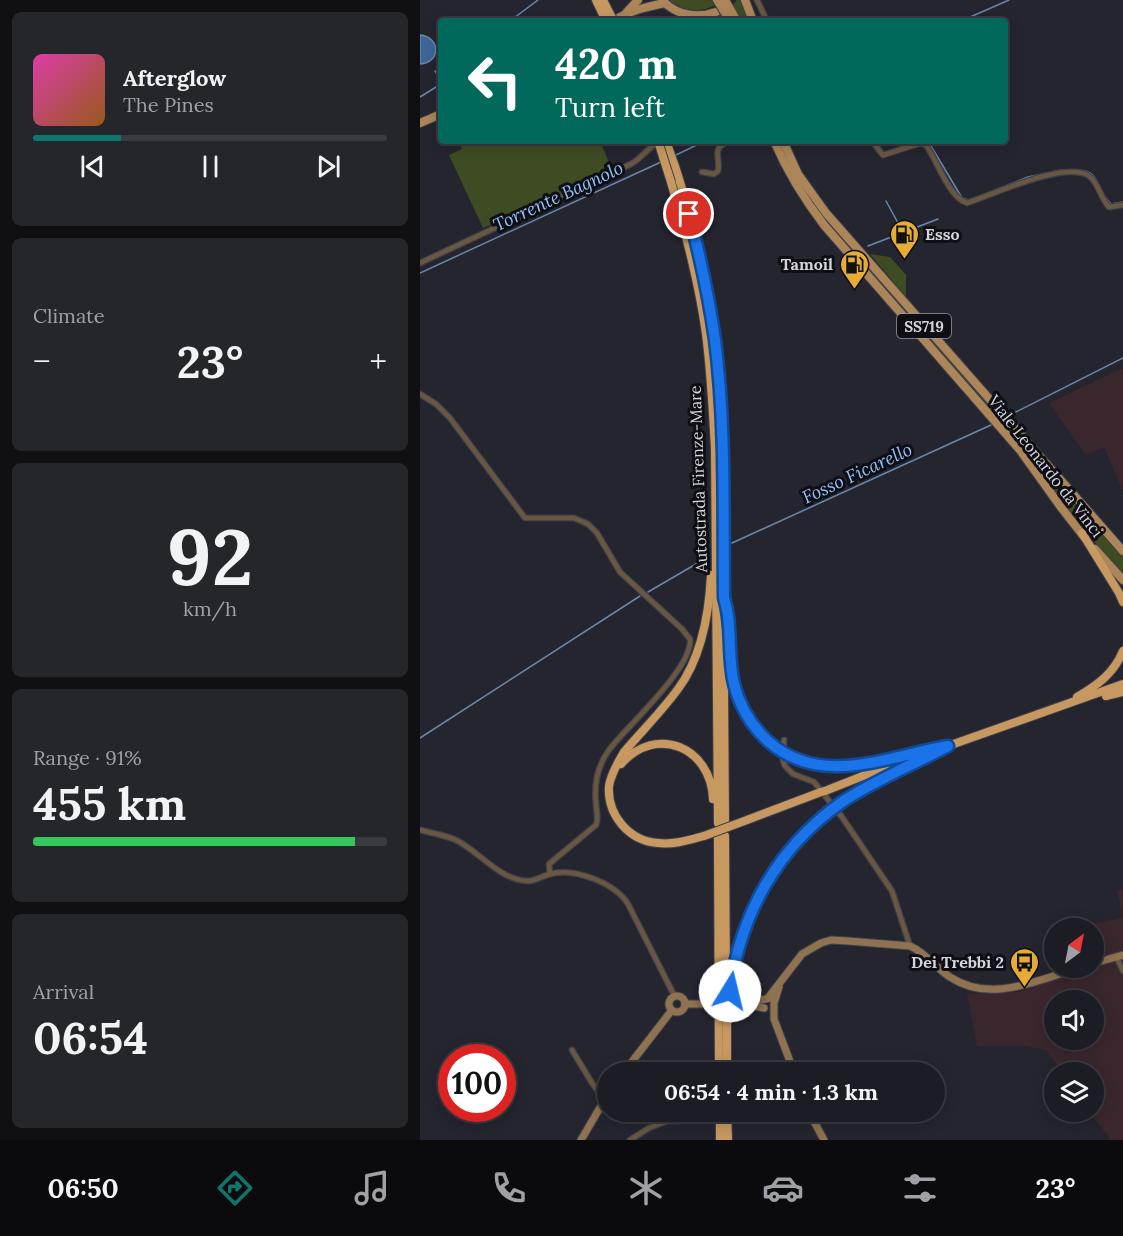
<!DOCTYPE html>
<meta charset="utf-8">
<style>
body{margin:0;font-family:Lora,serif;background:#25252c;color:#f1f3f6;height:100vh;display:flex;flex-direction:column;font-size:22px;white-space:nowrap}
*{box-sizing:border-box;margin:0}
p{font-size:20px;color:#a0a1a6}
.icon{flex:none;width:33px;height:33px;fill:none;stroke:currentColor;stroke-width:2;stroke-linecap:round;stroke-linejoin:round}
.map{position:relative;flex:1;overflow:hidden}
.details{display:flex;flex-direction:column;gap:12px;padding:12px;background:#0f0f14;width:420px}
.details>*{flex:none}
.hud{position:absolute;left:18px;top:18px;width:570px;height:126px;border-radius:6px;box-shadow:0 3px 15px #0003,0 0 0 2px #3a3a41;background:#00695c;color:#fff;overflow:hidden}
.needle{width:39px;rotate:32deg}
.controls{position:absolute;left:624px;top:918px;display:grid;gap:12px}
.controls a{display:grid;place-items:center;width:60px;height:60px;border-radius:50%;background:#1c1c24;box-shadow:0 3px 15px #0003,0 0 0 2px #3a3a41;font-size:30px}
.speed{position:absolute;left:18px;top:1044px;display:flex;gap:12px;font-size:30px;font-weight:700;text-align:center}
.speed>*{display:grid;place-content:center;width:78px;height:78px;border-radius:50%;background:#1c1c24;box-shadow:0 3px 15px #0003,0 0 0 2px #3a3a41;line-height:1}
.speed .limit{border:9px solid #d22;background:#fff;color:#111}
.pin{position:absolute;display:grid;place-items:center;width:51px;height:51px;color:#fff;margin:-26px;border:3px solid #fff;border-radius:50%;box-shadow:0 2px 6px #0007}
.me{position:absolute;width:66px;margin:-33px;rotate:9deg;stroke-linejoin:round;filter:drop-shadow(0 0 4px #0008)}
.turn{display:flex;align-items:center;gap:21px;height:126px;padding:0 18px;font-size:27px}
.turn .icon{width:78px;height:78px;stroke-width:2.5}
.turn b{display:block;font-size:42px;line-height:51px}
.big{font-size:45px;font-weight:700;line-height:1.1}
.details .card{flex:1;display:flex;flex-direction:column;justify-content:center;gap:9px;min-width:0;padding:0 21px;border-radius:9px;background:#25252c}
.details .dial{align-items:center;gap:0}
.dial b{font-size:78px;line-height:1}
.song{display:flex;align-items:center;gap:18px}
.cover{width:72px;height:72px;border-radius:9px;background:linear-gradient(135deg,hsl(320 70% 55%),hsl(30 70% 35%))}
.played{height:6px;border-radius:3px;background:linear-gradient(90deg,#0f766e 25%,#3a3a41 25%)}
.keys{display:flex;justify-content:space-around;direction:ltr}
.heat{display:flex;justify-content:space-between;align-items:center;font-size:33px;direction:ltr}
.charge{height:9px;border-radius:4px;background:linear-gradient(90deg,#34c759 91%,#3a3a41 0)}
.trip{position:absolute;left:177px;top:1062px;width:348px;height:60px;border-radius:30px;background:#1c1c24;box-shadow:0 3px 15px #0003,0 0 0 2px #3a3a41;font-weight:700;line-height:60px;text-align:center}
.tab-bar{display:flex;height:96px;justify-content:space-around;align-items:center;background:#0b0b0e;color:#a0a1a6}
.tab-bar .icon{width:42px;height:42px}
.tab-bar .current{color:#0f766e}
.tab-bar b{font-size:27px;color:#f1f3f6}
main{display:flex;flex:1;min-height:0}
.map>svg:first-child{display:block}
.industrial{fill:#3a272d;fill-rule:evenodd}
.green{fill:#3f4c23}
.water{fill:#3d6798;stroke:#6a88ac;stroke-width:1.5}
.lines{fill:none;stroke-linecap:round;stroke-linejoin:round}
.stream{stroke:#6a88ac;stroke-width:1.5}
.street-casing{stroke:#41414c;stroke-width:7}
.secondary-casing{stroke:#41414c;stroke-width:9}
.primary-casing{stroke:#41414c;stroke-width:10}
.highway-casing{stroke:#41414c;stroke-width:10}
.street{stroke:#695741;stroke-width:4.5}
.secondary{stroke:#8f724f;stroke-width:7}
.primary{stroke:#ac8658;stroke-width:8}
.highway{stroke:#c79961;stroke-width:8}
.secondary-bridge-casing{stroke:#41414c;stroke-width:9;stroke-linecap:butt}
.primary-bridge-casing{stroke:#41414c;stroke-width:10;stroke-linecap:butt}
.highway-bridge-casing{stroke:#41414c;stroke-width:10;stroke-linecap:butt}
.secondary-bridge{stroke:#8f724f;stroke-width:7}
.primary-bridge{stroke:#ac8658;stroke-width:8}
.highway-bridge{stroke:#c79961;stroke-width:8}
.route-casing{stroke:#114b97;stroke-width:15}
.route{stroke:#1a73e8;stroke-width:10}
.labels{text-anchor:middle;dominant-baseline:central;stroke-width:6;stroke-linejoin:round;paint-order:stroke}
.shield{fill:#0e0e14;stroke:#9999a0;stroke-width:1.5}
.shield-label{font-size:15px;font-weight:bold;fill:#d4d4dc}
.poi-label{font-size:16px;font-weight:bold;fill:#d4d4dc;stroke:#0e0e14;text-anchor:end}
.street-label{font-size:16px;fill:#d4d4dc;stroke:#0e0e14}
.water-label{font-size:18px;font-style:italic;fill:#91c2fc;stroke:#0e0e14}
</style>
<main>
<section class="details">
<div class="card">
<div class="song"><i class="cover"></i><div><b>Afterglow</b><p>The Pines</p></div></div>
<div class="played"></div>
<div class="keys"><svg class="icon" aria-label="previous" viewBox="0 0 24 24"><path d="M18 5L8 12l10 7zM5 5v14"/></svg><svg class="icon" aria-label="pause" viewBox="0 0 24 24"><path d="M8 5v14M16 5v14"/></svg><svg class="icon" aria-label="next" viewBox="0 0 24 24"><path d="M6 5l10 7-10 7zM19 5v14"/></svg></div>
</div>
<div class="card"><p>Climate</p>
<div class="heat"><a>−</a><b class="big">23°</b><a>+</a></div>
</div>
<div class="card dial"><b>92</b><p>km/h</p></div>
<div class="card"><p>Range · 91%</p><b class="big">455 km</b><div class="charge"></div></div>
<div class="card"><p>Arrival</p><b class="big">06:54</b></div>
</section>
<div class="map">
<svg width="703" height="1140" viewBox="0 0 703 1140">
<rect width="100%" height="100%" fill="#252530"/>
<g class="industrial">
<polygon points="703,368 703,489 702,489 684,447 666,455 629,403"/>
<polygon points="703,889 703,955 688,959 684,937 674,939 674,928 667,928 666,925 703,918 697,891"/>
<path d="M701 958 703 962V1140H691L670 1112H674V1072H642L626 1050 605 1046H557L547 994 599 992ZM634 1000H674V1040H634Z"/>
</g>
<g class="green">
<path d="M249 0H304C286 13 266 14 249 0Z"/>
<polygon points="317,0 322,0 330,21 289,20 308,10"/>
<polygon points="39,141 180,141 192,170 63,228 29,155 42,149"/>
<polygon points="420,235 703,556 703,576 646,508 601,445 419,237"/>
<polygon points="450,254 470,257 486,275 486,297"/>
</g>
<path class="water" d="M0 35C21 37 21 63 0 64Z"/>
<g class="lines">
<g class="stream">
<polyline points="90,21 118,0"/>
<polyline points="541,21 589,0"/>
<polyline points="15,71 21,80"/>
<polyline points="0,97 21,84"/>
<polyline points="511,146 542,198 548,200 560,196"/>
<polyline points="256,155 285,141"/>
<path d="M647 170C685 168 671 184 691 204L703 202"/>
<polyline points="575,190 608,177 642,170"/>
<polyline points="466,201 483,232"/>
<polyline points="448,246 518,219"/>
<polyline points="0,273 241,162"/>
<polyline points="590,415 703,358"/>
<polyline points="312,543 571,425"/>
<polyline points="228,592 288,557"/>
<polyline points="0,738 220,596"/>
</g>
<defs>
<g id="street">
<polyline points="337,0 347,21"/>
<path d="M452 141 463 155 501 143 506 145C517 160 529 198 547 203 572 195 646 160 669 176 679 183 680 198 689 207L703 205"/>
<path d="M282 172 294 174 298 171C301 157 290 149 309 141"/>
<path d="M0 263 211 164C222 158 227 148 239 142"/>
<path d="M0 394 16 404 30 418 105 518H154L168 524 177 533 200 572 262 629 270 639C273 668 207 726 189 750 178 765 174 784 176 803 176 811 179 817 176 825L129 864 130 874"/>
<polyline points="364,740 363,761 365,766 373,774 394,782 422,817 472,891 490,946"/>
<path d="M0 830C12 833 25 835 36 840 60 852 79 880 108 881 116 881 122 876 130 874 154 867 195 883 208 904L255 997"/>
<polyline points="696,956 703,971"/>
<polyline points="152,1050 172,1083 184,1099"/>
<polyline points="210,1140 229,1128 247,1121 258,1121 280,1112"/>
</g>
<g id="secondary">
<polyline points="674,963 703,955"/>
<polyline points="359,987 354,1003 354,1019 374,1072"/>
<circle cx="257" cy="1004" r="8"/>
<path d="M348 998 382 954 401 943 411 940 428 941 490 946C506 953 516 968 530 977 571 1004 617 980 659 968"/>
<polyline points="265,1004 287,1004"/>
<polyline points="324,1004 350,998"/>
<polyline points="329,1005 344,1008"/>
<polyline points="204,1072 252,1010"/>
<polyline points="389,1112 404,1140"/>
<polyline points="161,1140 188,1094"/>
</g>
<g id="primary">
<path d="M242 0C256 15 276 19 296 12"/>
<polyline points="325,0 333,21"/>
<polyline points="206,13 218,0"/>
<path d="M193 21C209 11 226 7 245 3"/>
<polyline points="0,123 21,114"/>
<path d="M354 141C367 171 384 199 404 225L600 450 640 506 665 538"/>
<polyline points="363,141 378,174 406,213 703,551"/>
<polyline points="675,549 703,580"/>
</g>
<g id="highway">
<polyline points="176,0 186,21"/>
<polyline points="183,0 190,14"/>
<path d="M246 141C281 234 297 332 302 431L305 821"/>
<path d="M251 182C265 232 279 282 286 334 291 372 293 411 295 449L298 823"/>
<polyline points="662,533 699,593 703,602"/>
<path d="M309 658C311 696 331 730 361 751"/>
<polyline points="686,696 703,692"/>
<path d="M657 697C678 685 694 673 703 651"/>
<path d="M367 755C410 776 442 764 486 754"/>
<path d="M201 764C236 724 291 747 293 799"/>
<polyline points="405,791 483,760 528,746 703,684"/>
<polyline points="417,807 464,778 514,753"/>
<polyline points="327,820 401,792"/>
<path d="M284 836C269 840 254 845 238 843 209 841 187 815 189 786 191 774 198 762 204 752 222 731 242 711 258 689 282 657 289 614 291 575"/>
<polyline points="305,836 306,985"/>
<polyline points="298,838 299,1072"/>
<polyline points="307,1019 307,1072"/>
<path d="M307 1024C309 1003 311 981 315 960 327 899 365 846 413 809"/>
<polyline points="307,1112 308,1140"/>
<polyline points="300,1140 300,1112"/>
</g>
</defs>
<use href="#street" class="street-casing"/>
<use href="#secondary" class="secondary-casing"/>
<use href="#primary" class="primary-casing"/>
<use href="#highway" class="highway-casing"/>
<use href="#street" class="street"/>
<use href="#secondary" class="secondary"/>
<use href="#primary" class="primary"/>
<use href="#highway" class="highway"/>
<defs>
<polyline id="secondary-bridge" points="287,1004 324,1004"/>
<g id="primary-bridge">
<polyline points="297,0 310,21"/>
<polyline points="305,0 317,21"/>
</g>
<g id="highway-bridge">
<polyline points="190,14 194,21"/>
<polyline points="238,141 251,182"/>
<polyline points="361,751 367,755"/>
<polyline points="401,792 405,791"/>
<polyline points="413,809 417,807"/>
<polyline points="284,836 327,820"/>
</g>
</defs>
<use href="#secondary-bridge" class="secondary-bridge-casing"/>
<use href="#primary-bridge" class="primary-bridge-casing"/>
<use href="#highway-bridge" class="highway-bridge-casing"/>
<use href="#secondary-bridge" class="secondary-bridge"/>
<use href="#primary-bridge" class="primary-bridge"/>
<use href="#highway-bridge" class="highway-bridge"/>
</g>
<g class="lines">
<defs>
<path id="route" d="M269 214C280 256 289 298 295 340 306 426 303 512 304 598 313 626 307 656 314 684 320 707 331 726 349 742 402 788 468 756 528 746 493 765 455 780 422 802 358 847 320 914 310 991"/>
</defs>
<use href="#route" class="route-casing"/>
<use href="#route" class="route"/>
</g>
<defs>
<symbol id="fuel-pin" viewBox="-11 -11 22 30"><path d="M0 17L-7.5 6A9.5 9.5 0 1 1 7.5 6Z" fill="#e7ac36" stroke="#0e0e14"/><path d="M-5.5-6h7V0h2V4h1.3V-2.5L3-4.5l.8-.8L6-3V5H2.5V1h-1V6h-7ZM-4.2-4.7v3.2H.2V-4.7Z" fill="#111"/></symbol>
<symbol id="bus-pin" viewBox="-11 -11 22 30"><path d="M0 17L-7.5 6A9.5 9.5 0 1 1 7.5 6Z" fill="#e7ac36" stroke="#0e0e14"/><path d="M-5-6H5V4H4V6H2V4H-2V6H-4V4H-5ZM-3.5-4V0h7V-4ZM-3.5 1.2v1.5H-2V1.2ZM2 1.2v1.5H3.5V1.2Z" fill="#111"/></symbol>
</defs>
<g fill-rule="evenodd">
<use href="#fuel-pin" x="468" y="218" width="33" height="45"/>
<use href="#fuel-pin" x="418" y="248" width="33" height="45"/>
<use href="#bus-pin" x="588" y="946" width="33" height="45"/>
</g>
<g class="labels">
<rect class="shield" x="477" y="314" width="54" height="24" rx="4.5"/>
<g class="shield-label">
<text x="504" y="326">SS719</text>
</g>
<g class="poi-label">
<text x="505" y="234" text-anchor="start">Esso</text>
<text x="413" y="264">Tamoil</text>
<text x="584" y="962">Dei Trebbi 2</text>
</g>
<g class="street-label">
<text transform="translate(626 466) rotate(52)">Viale Leonardo da Vinci</text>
<text transform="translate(278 479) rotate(-92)">Autostrada Firenze-Mare</text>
</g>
<g class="water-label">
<text transform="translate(138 196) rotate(-25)">Torrente Bagnolo</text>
<text transform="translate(437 473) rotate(-25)">Fosso Ficarello</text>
</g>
</g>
</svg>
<div class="controls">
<a><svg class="needle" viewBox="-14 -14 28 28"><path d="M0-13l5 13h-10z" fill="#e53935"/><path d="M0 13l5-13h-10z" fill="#a0a1a6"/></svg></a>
<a><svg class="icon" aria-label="sound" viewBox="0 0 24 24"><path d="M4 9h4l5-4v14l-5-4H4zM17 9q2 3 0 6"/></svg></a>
<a><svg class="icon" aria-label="layers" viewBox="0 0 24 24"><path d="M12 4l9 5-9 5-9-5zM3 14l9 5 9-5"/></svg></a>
</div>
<div class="speed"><div class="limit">100</div></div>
<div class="pin" style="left:269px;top:214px;background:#d93025"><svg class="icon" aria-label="arrive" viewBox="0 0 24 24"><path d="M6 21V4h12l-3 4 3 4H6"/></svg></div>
<svg class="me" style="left:310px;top:991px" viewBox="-20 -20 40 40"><circle r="19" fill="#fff"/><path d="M0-13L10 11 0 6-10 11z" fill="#1a73e8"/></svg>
<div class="trip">06:54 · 4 min · 1.3 km</div>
<div class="hud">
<div class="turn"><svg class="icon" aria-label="left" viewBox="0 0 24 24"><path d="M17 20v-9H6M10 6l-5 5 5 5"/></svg><div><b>420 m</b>Turn left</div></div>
</div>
</div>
</main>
<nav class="tab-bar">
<b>06:50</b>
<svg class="icon current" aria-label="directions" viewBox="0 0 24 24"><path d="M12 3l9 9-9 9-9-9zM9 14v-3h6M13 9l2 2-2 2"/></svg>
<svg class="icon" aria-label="music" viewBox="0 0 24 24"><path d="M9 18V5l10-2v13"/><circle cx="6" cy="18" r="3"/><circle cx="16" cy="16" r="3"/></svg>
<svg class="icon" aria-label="phone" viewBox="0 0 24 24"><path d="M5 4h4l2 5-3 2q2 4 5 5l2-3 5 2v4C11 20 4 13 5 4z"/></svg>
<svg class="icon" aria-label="climate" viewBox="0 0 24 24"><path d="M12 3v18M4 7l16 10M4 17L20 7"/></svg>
<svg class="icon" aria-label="car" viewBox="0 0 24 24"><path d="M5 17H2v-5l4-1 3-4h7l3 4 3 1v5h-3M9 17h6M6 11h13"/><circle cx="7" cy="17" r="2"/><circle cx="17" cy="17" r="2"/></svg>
<svg class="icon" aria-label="filters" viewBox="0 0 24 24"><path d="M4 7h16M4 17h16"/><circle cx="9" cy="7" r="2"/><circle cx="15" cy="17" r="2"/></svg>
<b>23°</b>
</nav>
